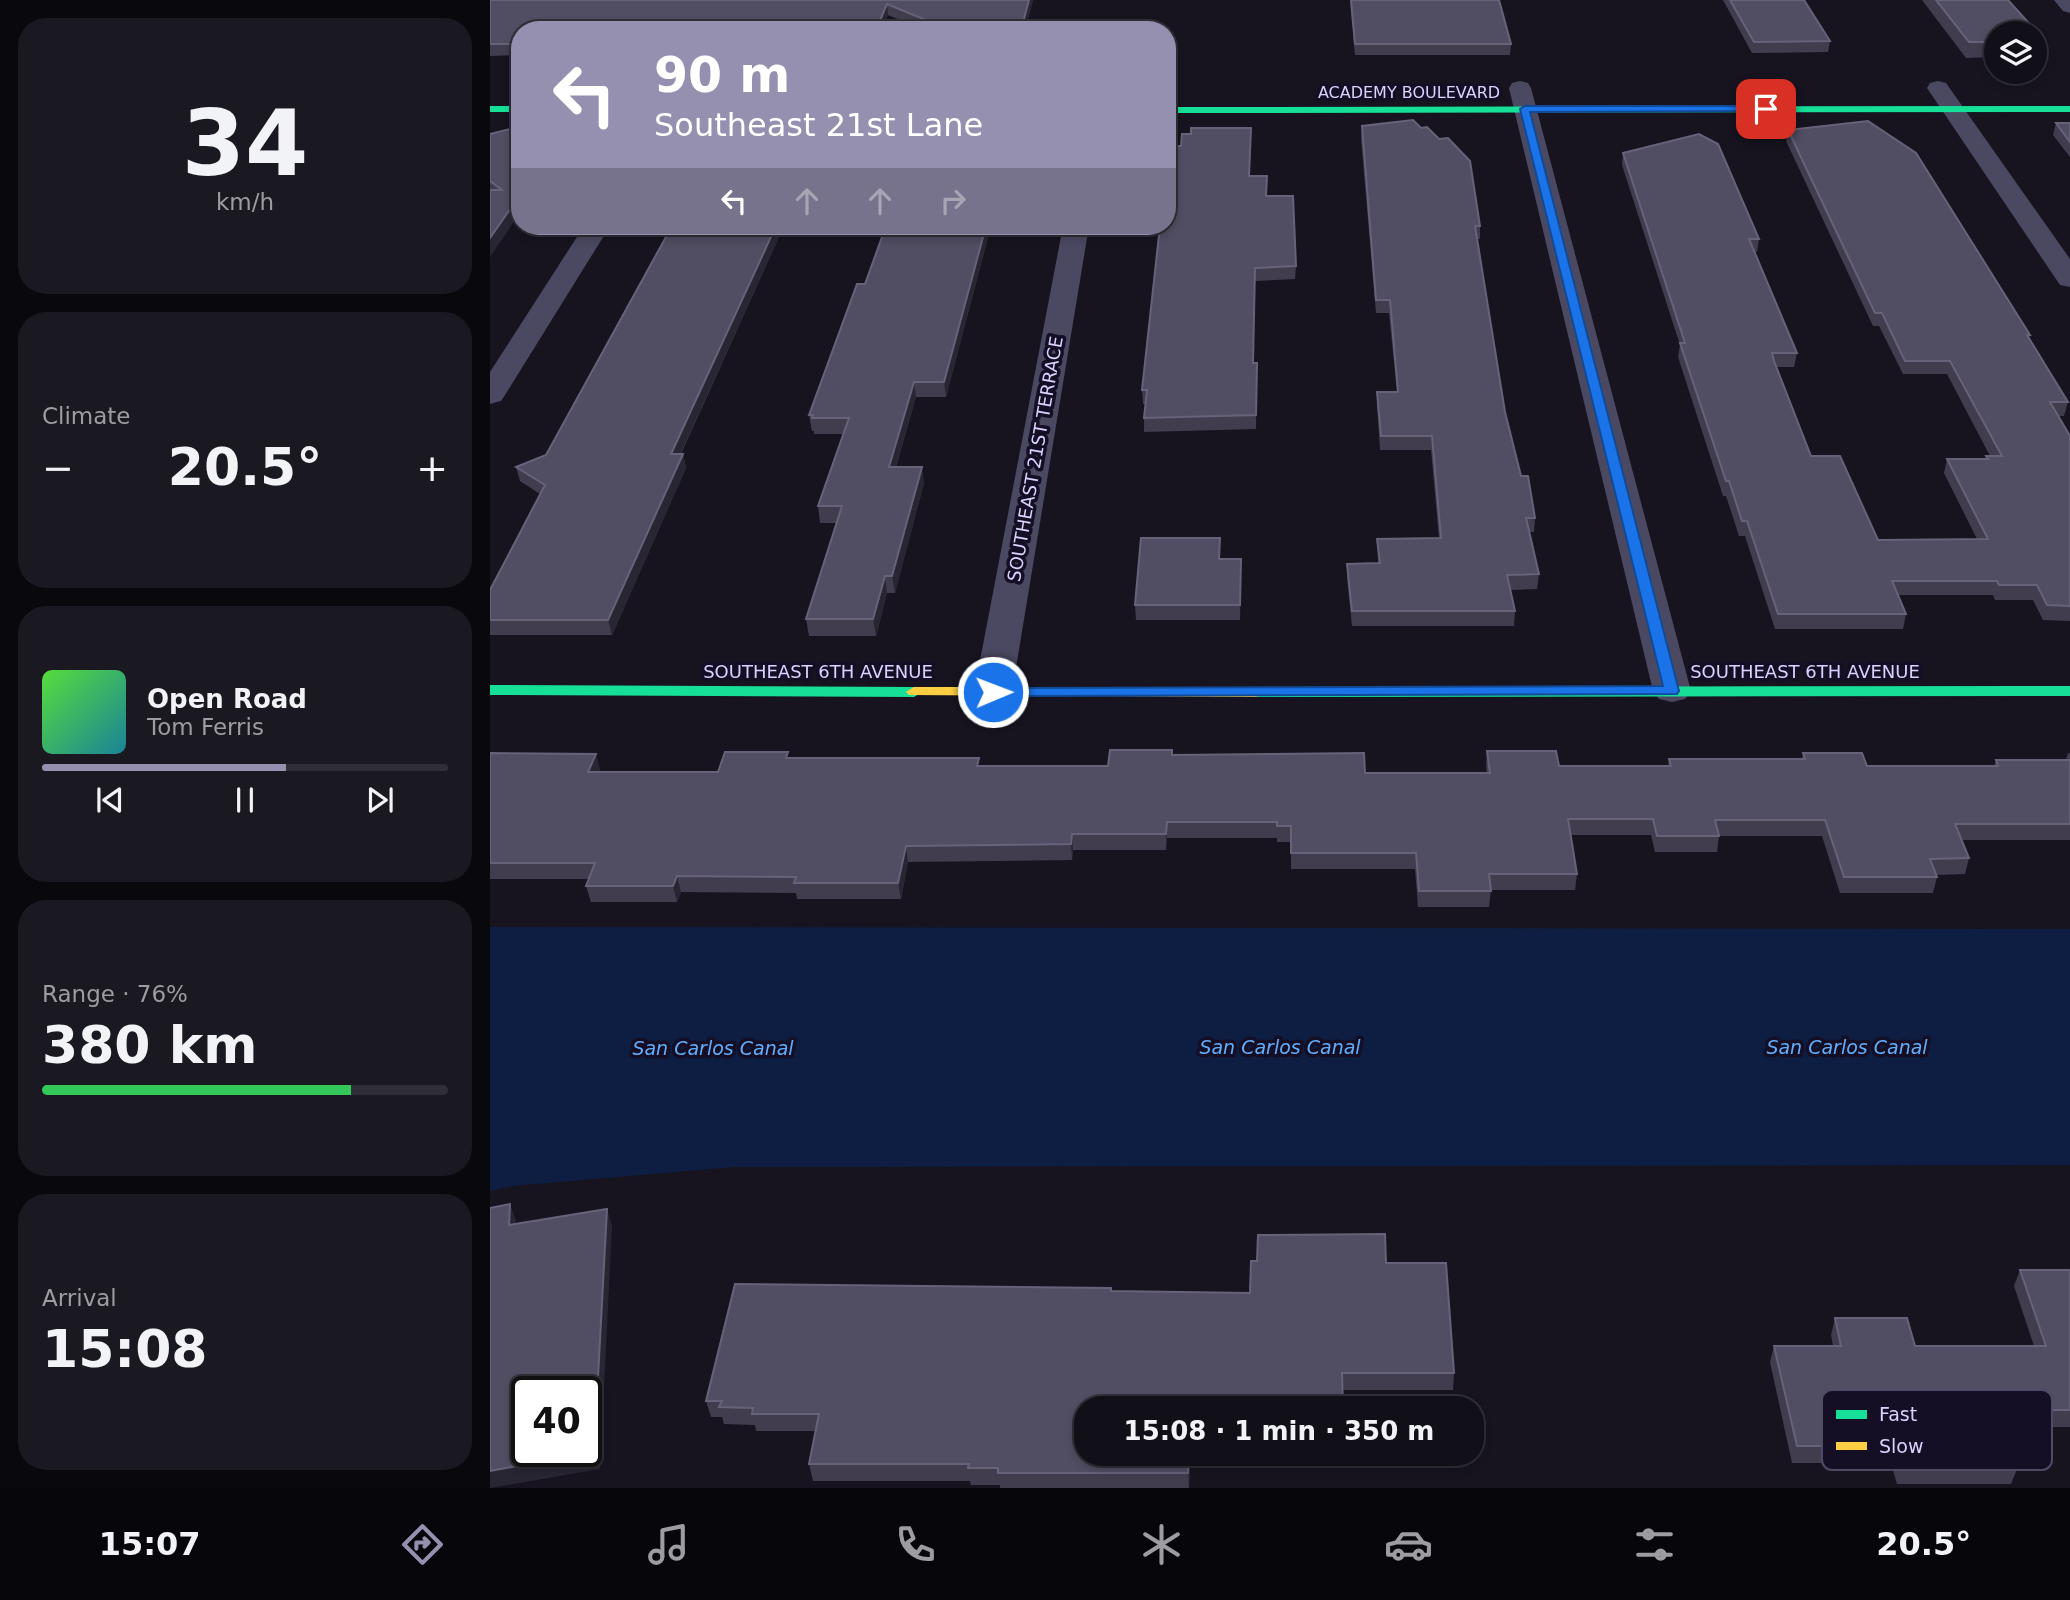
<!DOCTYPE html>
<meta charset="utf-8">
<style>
body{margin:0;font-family:"DejaVu Sans",sans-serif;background:#1a1821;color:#f1f3f6;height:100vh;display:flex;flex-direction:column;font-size:26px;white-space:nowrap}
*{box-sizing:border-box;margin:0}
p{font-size:23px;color:#9c9ca2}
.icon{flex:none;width:38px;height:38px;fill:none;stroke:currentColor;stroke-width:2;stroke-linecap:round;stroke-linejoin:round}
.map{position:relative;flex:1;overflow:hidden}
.sheet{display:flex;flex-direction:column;gap:18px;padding:18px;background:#09080d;width:490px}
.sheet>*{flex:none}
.top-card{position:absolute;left:21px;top:21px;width:665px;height:214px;border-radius:28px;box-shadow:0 4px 10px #0003,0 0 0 2px #302f37;background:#9690b0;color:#fff;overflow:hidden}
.buttons{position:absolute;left:1494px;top:21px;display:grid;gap:14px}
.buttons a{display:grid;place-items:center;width:63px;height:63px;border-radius:50%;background:#110f18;box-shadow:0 4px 10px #0003,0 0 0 2px #302f37;font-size:35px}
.speed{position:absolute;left:21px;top:1376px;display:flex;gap:14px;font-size:35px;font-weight:700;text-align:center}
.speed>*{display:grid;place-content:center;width:91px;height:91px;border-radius:50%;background:#110f18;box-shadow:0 4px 10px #0003,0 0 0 2px #302f37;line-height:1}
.speed .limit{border:4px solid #111;border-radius:10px;background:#fff;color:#111}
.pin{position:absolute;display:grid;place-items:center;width:60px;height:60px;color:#fff;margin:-30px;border-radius:14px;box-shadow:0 4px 10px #0006}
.me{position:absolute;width:77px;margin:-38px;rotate:89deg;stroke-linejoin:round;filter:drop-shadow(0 0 5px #0008)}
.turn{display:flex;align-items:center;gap:24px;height:147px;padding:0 28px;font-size:32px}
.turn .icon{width:91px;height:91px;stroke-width:2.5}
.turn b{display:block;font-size:49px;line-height:60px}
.lanes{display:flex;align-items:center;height:66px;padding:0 28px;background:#0003;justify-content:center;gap:35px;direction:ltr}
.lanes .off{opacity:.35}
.big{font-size:52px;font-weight:700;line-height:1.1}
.sheet .tile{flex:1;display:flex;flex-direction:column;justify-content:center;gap:10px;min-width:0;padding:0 24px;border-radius:28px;background:#1a1821}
.sheet .dial{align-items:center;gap:0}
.dial b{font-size:91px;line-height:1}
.song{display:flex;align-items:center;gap:21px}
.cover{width:84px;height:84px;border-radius:10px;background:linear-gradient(135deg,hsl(110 70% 55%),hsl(190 70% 35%))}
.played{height:7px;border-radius:4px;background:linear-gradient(90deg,#9690b0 60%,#302f37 60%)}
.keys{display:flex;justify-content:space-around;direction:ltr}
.heat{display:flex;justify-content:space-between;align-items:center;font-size:38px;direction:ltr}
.charge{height:10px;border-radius:5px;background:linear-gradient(90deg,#34c759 76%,#302f37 0)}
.trip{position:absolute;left:584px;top:1396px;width:410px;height:70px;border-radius:28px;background:#110f18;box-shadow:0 4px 10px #0003,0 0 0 2px #302f37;font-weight:700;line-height:70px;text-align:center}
.tab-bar{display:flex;height:112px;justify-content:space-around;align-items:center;background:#07060a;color:#9c9ca2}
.tab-bar .icon{width:49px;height:49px}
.tab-bar .active{color:#9690b0}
.tab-bar b{font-size:32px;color:#f1f3f6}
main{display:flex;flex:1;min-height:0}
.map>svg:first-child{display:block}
.water{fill:#0e1e43}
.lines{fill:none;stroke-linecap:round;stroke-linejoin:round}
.street{fill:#4b4961;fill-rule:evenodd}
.fast{fill:#16e098;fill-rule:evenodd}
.slow{fill:#ffcf43;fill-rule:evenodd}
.wall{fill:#413d4f}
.shaded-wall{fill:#292634}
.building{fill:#514d62;stroke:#67627a;stroke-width:2;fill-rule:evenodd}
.route{fill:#1a73e8;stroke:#114b97;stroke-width:2}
.labels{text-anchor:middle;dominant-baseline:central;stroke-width:7;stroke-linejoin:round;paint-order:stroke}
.far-street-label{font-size:16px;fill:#dbd3fe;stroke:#140f25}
.street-label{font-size:18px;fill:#dbd3fe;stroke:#140f25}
.water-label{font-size:19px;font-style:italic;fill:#63adfd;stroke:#140f25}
.key{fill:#140f25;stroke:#504a66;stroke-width:2}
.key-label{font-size:19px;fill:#dbd3fe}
</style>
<main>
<section class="sheet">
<div class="tile dial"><b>34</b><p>km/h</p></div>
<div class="tile"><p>Climate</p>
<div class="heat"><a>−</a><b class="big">20.5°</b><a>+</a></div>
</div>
<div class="tile">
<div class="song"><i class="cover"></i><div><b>Open Road</b><p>Tom Ferris</p></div></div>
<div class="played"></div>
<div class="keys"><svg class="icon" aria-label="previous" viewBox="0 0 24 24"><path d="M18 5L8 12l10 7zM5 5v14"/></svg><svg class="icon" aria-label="pause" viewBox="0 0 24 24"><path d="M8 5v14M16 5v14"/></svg><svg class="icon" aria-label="next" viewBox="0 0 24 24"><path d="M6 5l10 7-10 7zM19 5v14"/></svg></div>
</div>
<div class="tile"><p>Range · 76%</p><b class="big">380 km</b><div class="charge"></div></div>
<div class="tile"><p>Arrival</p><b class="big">15:08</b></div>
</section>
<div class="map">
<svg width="1580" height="1488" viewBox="0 0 1580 1488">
<rect width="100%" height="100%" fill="#171420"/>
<polygon class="water" points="0,927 1580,929 1580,1165 244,1167 22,1186 0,1191"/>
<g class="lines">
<g class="street">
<polygon points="1564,0 1580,0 1580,13 1573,11"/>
<polygon points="1030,81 1038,83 1041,88 1201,691 1195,699 1182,702 1169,699 1163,691 1019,88 1022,83"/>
<polygon points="1448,81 1456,83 1580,259 1580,287 1570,285 1437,88 1440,83"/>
<polygon points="94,226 120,226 15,395 11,401 0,404 0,372"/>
<polygon points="573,226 599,226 522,692 516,700 503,703 490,700 484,692"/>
</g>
<g class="fast">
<rect x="0" y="106" width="30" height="6"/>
<polygon points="1580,106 1580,112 677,113 677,107"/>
<polygon points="0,685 424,687 432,692 424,697 0,695"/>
<polygon points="1580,686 1580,696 766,697 758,692 766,687"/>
</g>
<polygon class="slow" points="424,687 766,687 774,692 766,697 419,695 416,692"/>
</g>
<g class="wall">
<polygon points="0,0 543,0 535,30 434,30 398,15 392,30 30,30 30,55 0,56"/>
<polygon points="860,0 1009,0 1021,44 1020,55 865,55"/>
<polygon points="1233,0 1314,0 1340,41 1338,52 1262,53"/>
<polygon points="1432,0 1518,0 1555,41 1552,57 1545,57 1545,33 1507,33 1507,57 1476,58"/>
<polygon points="1566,123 1580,123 1580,157 1563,135"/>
<polygon points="872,126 990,226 990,239 987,239 1015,412 1031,476 1045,518 1044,532 1040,532 1049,574 1047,589 1020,590 1025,611 1024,626 862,626 857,578 857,564 888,563 887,539 949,538 941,450 890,450 887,406 887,392 907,392 899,313 886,313 871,138"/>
<polygon points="24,128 0,257 0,134"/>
<polygon points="1298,130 1540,335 1539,339 1578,402 1574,416 1568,416 1580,436 1580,621 1553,620 1543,600 1505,600 1503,595 1408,595 1416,614 1413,629 1285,629 1255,536 1249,536 1236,496 1233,496 1188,357 1190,345 1132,165 1133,153 1269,239 1267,252 1264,252 1307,353 1304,367 1286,367 1321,456 1388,540 1487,539 1454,473 1457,459 1496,459 1496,456 1500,456 1457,374 1413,374 1389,326 1383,326 1296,141"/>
<polygon points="760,176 777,196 806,266 805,279 765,281 763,363 767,363 766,429 654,432 654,418 655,404 653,404 652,390"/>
<polygon points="294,226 191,454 193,454 196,468 122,635 0,635 0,590 50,494 30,481 26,467 56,455"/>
<polygon points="501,226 456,397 426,397 406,467 434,483 405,593 397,593 386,636 319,636 316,619 347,523 330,523 328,506 353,434 324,434 324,431 322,431 319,415 375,284"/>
<polygon points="730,559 751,573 750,620 646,620 645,605"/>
<polygon points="997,751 1069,766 1178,766 1179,759 1312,759 1313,753 1377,766 1504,766 1506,760 1576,760 1578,753 1580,753 1580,840 1471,840 1479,858 1475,874 1446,875 1447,877 1443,893 1350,893 1332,836 1229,836 1227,852 1165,852 1161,835 1080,835 1087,874 1085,890 1001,890 999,907 928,907 925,869 801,869 801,842 787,842 787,838 677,838 676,850 583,850 582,860 418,862 411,899 307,899 306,893 191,892 187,902 101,902 96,886 99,879 0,879 0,753 110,769 108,772 228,772 299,758 490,766 618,766 682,755 875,773 997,773 996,767"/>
<polygon points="896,1263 964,1373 963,1390 852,1390 597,1454 854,1454 853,1462 700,1462 699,1488 510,1488 510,1485 481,1485 480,1481 323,1481 319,1464 326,1431 266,1431 265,1425 234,1424 232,1417 221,1417 216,1401 621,1291 760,1293"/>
<polygon points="1530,1270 1580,1270 1580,1427 1515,1427 1528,1467 1521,1484 1407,1484 1401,1463 1302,1463 1280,1362 1284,1346 1343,1346 1341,1335 1345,1318 1425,1346 1544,1346 1524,1286"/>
</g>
<g class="shaded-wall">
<polygon points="539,0 543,0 535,30 531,30"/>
<polygon points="397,4 398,15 392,30 386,30"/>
<polygon points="30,195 30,213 0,257 0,238"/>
<polygon points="286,226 294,226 184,468 181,454"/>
<polygon points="496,226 501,226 456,397 454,382"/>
<polygon points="424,382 426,397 401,483 399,467"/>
<polygon points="193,454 196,468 122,635 118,620"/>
<polygon points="432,467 434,483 405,593 402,576"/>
<polygon points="395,576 397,593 386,636 383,619"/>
<polygon points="106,754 110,769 102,788 98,772"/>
<polygon points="677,822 677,838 676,850 676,834"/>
<polygon points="582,834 583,850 582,860 581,844"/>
<polygon points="416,846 418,862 411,899 408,883"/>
<polygon points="187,876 191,892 187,902 183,886"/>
<polygon points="20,1204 26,1221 25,1242 19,1225"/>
<polygon points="117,1209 122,1226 110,1469 0,1488 0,1471"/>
<polygon points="699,1454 700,1462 699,1488 698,1473"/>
</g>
<g class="building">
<polygon points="0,0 539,0 531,30 452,30 453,27 397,4 386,30 30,30 30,44 0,44"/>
<polygon points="861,0 1009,0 1021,44 865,44"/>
<polygon points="1240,0 1314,0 1340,41 1264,42"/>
<polygon points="1446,0 1518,0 1555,41 1545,42 1545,33 1507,33 1507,42 1479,42"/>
<polygon points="923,120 931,128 937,127 949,139 958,138 980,161 990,226 985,226 1015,412 1031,476 1038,476 1045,518 1036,518 1049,574 1017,575 1025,611 862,611 857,564 890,563 887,539 951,538 942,436 891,436 887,392 908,392 900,300 886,300 872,126"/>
<polygon points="1378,121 1426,153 1540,335 1537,335 1578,402 1560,402 1580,436 1580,606 1557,605 1547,585 1509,585 1507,581 1402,581 1416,614 1288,614 1257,521 1252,521 1239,481 1236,481 1190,343 1195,343 1133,153 1209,134 1228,144 1269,239 1259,239 1307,353 1282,353 1284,361 1321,456 1350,456 1388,540 1498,539 1457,459 1498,459 1496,456 1512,456 1460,361 1415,361 1392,313 1385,313 1298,130"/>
<polygon points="1566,123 1580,123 1580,142"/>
<polygon points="24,128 30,132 30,195 0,238 0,190 12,190 0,181 0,134"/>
<polygon points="701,128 761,128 759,176 777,176 776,196 803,196 806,266 765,268 763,363 767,363 766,415 654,418 657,390 652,390 670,226 677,226 677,176 679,176 680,146 691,146 692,134 701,134"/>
<polygon points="182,226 286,226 181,454 193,454 118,620 0,620 0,590 55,485 26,467 56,455"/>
<polygon points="396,226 496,226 454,382 424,382 399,467 432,467 402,576 395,576 383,619 316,619 352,506 328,506 359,418 322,418 323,415 319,415 367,284 375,284"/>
<polygon points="651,538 730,538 729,559 751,559 750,605 645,605"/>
<polygon points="620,750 682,750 682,755 874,753 875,773 1000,773 997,751 1066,751 1069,766 1181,766 1179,759 1315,759 1313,753 1372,753 1377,766 1508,766 1506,760 1580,760 1580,824 1465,824 1479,858 1440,859 1447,877 1354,877 1335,820 1225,820 1229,836 1167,836 1163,819 1078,819 1087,874 999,874 1001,891 929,891 926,853 801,853 801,826 787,826 787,822 677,822 676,834 582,834 581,844 416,846 408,883 304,883 306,877 187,876 183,886 96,886 105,863 0,863 0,753 106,754 98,772 228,772 235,752 298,752 296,758 489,758 487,766 618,766"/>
<path d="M20 1204 19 1225 117 1209 104 1452 0 1471V1208ZM37 1391H96V1451H37Z"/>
<polygon points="895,1234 896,1263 956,1263 964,1373 852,1373 853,1409 597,1409 597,1454 699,1454 698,1473 508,1473 508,1468 478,1468 479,1464 319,1464 329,1414 262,1414 263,1408 229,1407 232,1401 216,1401 245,1284 621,1288 621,1291 760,1293 761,1261 767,1261 768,1235"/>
<polygon points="1530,1270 1580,1270 1580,1410 1510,1410 1528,1467 1412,1467 1406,1446 1307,1446 1284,1346 1351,1346 1345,1318 1417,1318 1425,1346 1556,1346"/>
</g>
<polygon class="route" points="1276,106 1279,107 1279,111 1040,112 1189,691 1187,694 497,696 495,692 503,688 1173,686 1030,109 1035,106"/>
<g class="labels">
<g class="far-street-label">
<text x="919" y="92">ACADEMY BOULEVARD</text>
</g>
<g class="street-label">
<text transform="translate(545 459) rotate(-80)">SOUTHEAST 21ST TERRACE</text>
<text x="328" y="671">SOUTHEAST 6TH AVENUE</text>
<text x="1315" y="671">SOUTHEAST 6TH AVENUE</text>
</g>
<g class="water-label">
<text x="790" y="1047">San Carlos Canal</text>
<text x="1357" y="1047">San Carlos Canal</text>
<text x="223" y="1048">San Carlos Canal</text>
</g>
</g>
<rect x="1332" y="1390" width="230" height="80" rx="10" class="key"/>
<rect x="1346" y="1410" width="31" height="9" fill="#16e098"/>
<rect x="1346" y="1442" width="31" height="8" fill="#ffcf43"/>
<g class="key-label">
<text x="1389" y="1421">Fast</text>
<text x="1389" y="1453">Slow</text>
</g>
</svg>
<div class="buttons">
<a><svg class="icon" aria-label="layers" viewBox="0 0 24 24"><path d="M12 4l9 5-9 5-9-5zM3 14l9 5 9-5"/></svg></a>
</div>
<div class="speed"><div class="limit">40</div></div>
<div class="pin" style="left:1276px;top:109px;background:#d93025"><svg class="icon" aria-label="arrive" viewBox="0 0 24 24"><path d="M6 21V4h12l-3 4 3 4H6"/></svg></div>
<svg class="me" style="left:503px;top:692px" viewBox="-20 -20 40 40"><circle r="17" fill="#1a73e8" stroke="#fff" stroke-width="3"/><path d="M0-11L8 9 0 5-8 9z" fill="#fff"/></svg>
<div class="trip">15:08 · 1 min · 350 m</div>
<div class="top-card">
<div class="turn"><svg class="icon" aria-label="left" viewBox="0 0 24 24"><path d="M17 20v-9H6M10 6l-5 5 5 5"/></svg><div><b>90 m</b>Southeast 21st Lane</div></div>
<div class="lanes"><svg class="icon" aria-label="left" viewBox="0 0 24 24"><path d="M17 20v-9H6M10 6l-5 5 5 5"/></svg><svg class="icon off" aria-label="ahead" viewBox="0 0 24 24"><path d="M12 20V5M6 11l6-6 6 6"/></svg><svg class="icon off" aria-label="ahead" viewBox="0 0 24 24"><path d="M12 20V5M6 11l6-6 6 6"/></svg><svg class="icon off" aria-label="right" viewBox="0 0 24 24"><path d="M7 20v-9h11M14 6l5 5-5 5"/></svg></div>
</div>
</div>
</main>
<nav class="tab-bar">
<b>15:07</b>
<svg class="icon active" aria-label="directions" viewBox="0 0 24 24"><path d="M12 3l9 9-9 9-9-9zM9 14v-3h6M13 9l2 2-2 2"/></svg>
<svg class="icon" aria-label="music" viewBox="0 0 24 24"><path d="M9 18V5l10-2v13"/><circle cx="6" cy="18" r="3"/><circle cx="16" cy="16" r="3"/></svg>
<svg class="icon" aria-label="phone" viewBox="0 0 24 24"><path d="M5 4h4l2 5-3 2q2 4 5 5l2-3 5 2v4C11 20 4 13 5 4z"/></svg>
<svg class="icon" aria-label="climate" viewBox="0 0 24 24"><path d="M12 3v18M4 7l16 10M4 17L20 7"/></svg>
<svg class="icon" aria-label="car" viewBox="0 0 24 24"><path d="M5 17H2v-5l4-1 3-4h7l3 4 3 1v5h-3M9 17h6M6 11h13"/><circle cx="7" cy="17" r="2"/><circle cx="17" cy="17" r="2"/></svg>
<svg class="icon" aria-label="filters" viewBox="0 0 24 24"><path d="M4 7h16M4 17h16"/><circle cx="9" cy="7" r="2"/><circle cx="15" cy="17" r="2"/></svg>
<b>20.5°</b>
</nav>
